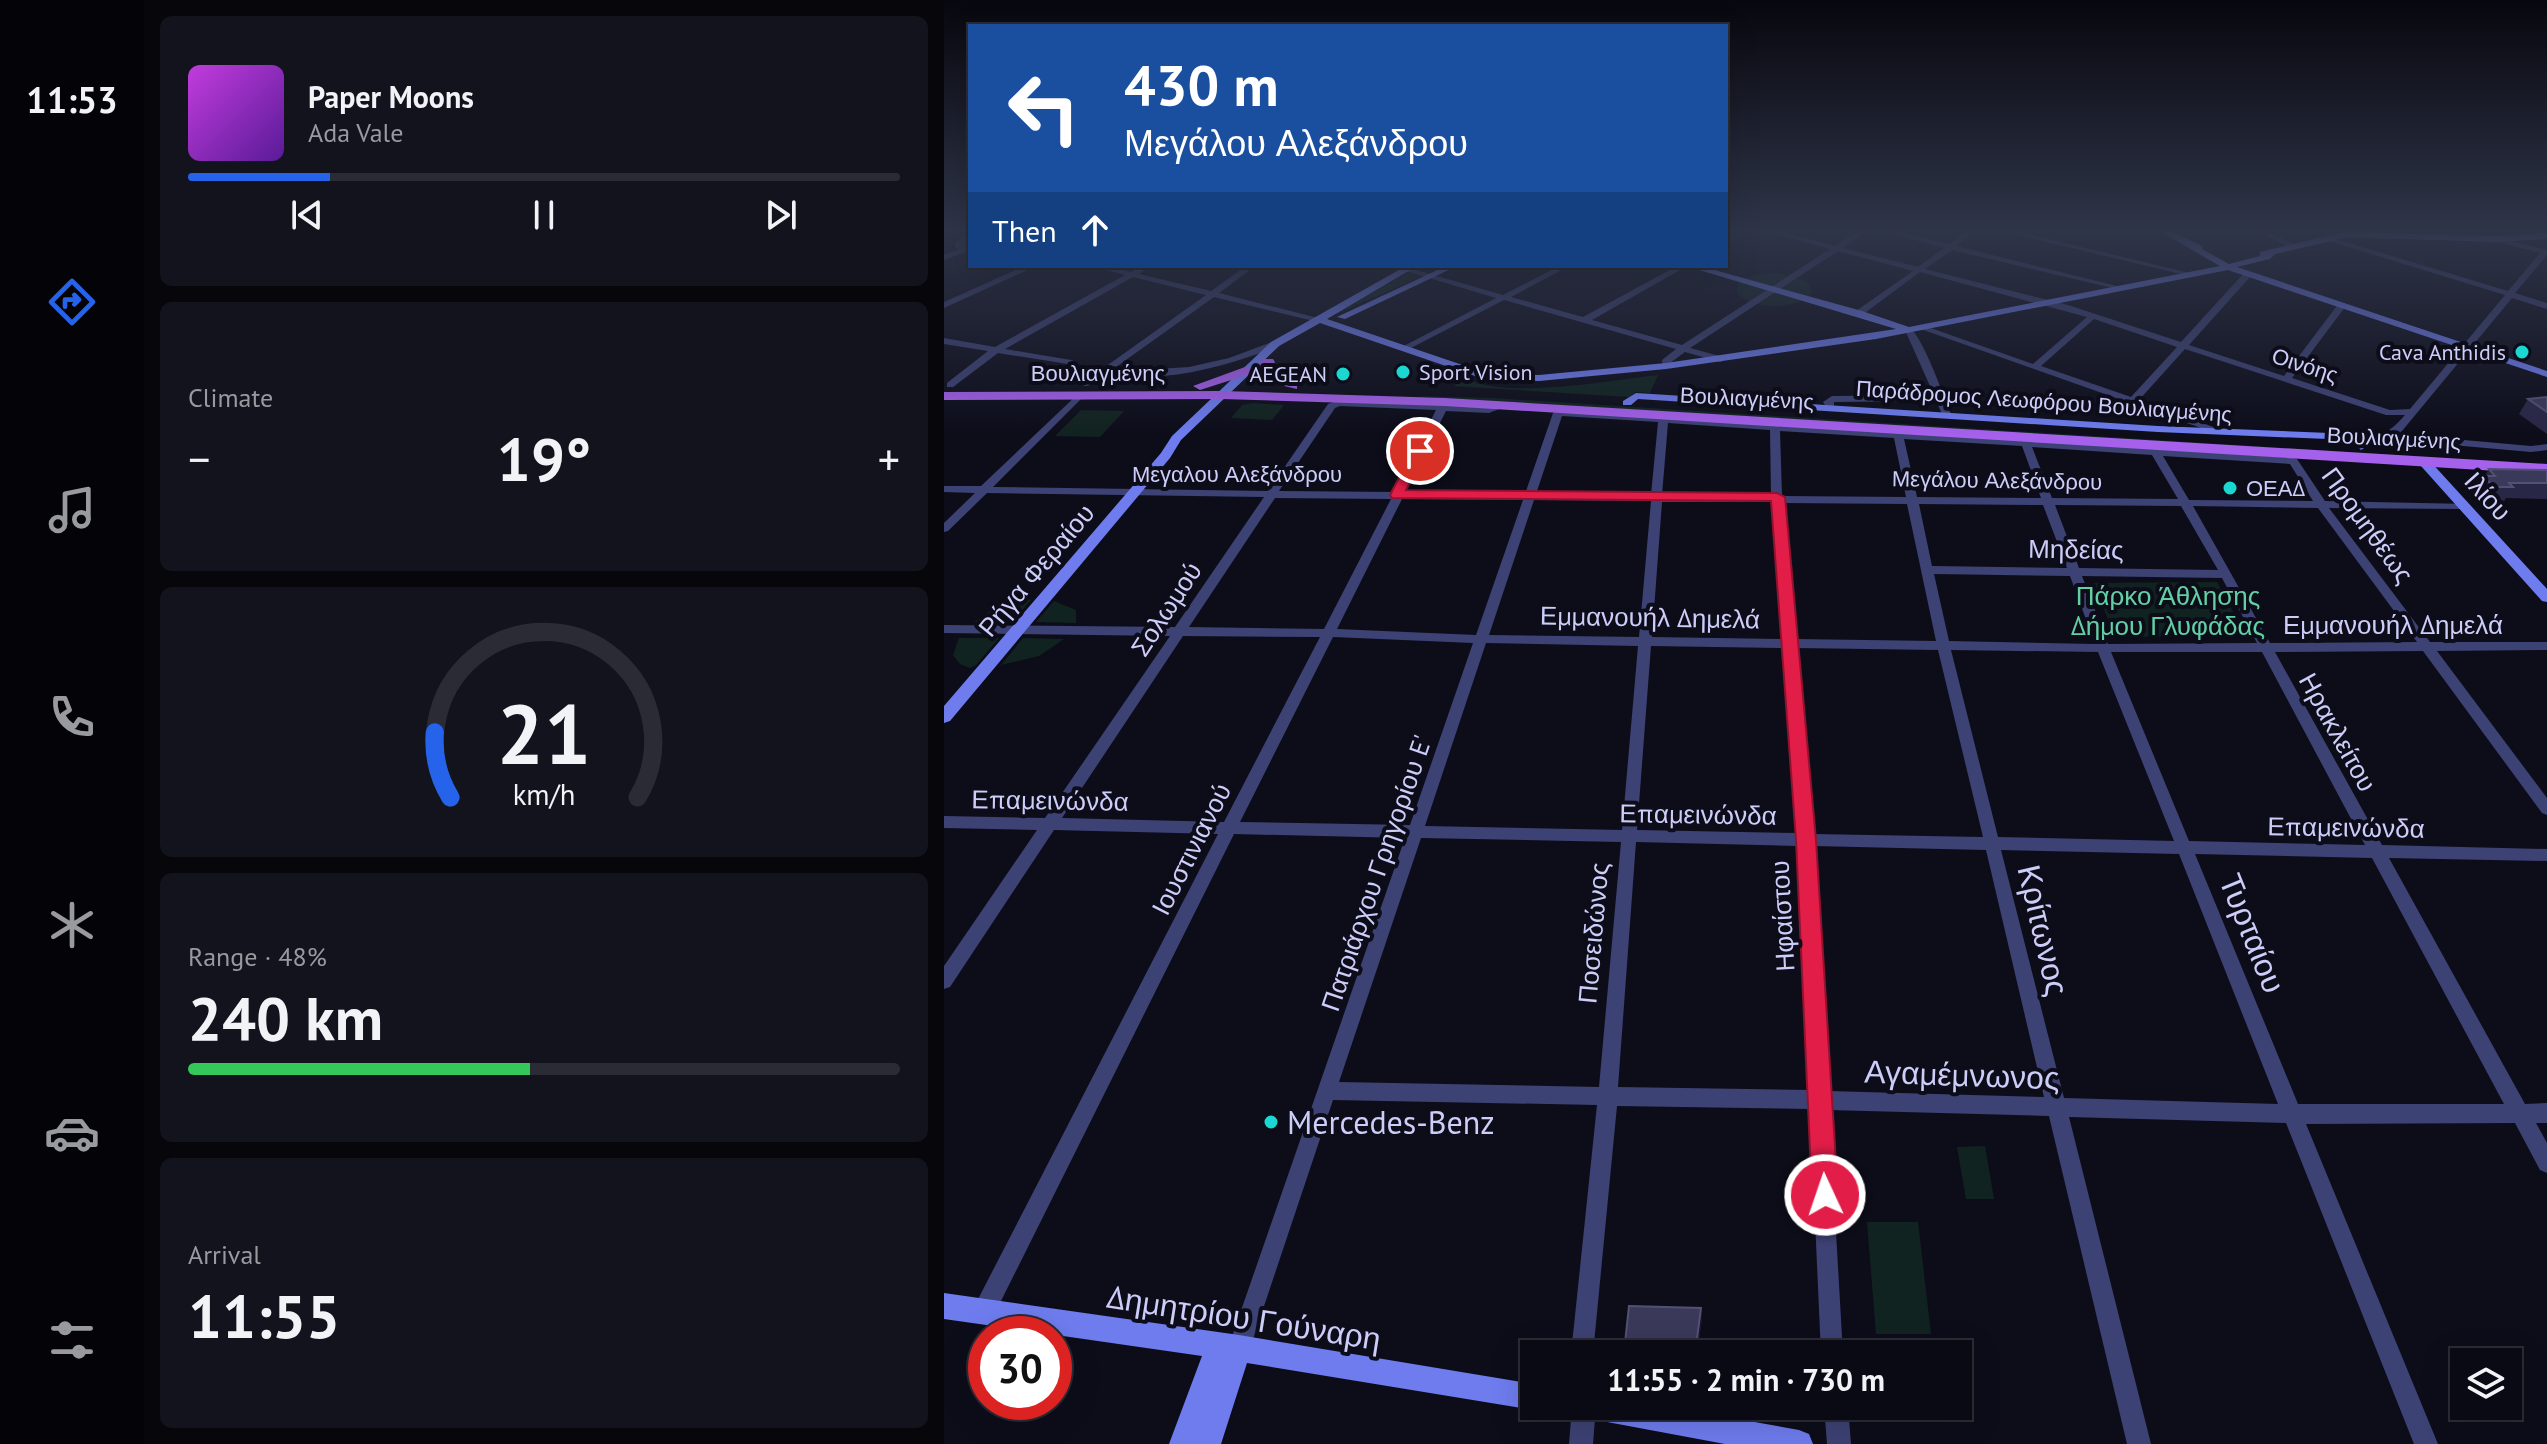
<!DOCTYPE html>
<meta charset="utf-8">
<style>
body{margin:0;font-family:"PT Sans",sans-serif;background:#13131d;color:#f1f3f6;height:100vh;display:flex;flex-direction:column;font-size:30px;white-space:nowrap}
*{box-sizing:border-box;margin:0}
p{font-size:26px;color:#999aa0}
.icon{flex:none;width:44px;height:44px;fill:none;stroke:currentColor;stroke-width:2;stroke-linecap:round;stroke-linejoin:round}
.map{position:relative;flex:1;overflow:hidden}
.sheet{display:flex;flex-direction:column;gap:16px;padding:16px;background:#06060b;width:800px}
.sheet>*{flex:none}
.hud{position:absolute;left:24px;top:24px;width:760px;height:244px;border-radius:0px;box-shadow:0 8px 32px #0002,0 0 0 2px #2a2b34;background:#1a4fa0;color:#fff;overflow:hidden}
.tools{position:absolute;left:1506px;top:1348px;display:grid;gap:16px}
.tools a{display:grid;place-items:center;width:72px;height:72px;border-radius:0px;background:#0a0a14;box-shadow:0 8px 32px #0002,0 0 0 2px #2a2b34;font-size:40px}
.speed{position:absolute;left:24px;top:1316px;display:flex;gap:16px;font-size:40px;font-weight:700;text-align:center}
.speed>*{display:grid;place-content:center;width:104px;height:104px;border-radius:50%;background:#0a0a14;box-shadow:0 8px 32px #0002,0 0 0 2px #2a2b34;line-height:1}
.speed .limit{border:12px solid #d22;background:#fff;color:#111}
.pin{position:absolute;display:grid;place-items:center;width:68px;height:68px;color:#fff;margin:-34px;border:4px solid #fff;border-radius:50%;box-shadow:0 2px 8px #0007}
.me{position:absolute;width:88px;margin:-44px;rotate:357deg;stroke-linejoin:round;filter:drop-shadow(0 0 6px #0008)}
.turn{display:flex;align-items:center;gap:28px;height:168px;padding:0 24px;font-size:36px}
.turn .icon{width:104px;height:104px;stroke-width:2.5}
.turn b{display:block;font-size:56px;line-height:68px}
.then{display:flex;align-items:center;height:76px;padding:0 24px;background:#0003;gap:16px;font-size:30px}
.big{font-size:60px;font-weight:800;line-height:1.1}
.sheet .card{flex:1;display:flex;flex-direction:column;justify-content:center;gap:12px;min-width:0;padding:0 28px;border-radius:12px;background:#13131d}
.sheet .dial{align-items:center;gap:0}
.dial svg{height:208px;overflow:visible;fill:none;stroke:#2a2b34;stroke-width:7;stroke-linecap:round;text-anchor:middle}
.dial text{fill:#f1f3f6;stroke:none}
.song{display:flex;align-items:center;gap:24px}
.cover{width:96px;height:96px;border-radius:12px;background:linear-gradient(135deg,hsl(290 70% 55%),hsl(270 70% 35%))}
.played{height:8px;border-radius:4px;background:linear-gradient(90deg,#2563eb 20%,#2a2b34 20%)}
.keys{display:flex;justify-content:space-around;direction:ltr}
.heat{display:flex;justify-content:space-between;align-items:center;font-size:44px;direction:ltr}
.charge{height:12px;border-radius:6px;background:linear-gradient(90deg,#34c759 48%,#2a2b34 0)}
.trip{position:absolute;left:576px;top:1340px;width:452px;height:80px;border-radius:0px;background:#0a0a14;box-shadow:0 8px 32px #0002,0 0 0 2px #2a2b34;font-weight:800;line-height:80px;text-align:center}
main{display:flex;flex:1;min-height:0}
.dock{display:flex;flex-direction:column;width:144px;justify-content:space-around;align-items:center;background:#040408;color:#999aa0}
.dock .icon{width:56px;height:56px}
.dock .on{color:#2563eb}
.dock b{font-size:36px;color:#f1f3f6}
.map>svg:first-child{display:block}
.green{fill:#112320}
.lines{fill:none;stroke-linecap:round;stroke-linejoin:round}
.street{fill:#3d4274;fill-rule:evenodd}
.secondary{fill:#6e7cee;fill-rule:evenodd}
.primary{fill:#a560ec;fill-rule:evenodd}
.wall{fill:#292746}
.shaded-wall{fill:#17152d}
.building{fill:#3b395a;stroke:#525073;stroke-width:2}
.route{fill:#e11d48;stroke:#92132f;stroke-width:2}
.poi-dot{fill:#1ad7d1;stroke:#0d0d1a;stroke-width:3}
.labels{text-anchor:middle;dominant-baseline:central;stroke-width:8;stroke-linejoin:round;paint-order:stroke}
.far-poi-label{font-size:22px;fill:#cccdf9;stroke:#0d0d1a;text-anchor:end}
.far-street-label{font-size:22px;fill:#cccdf9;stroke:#0d0d1a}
.street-label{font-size:26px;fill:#cccdf9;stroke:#0d0d1a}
.park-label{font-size:26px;fill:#62cfa5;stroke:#0d0d1a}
.near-street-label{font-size:32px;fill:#cccdf9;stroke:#0d0d1a}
.near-poi-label{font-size:32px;fill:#cccdf9;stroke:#0d0d1a;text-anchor:start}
</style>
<main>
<nav class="dock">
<b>11:53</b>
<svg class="icon on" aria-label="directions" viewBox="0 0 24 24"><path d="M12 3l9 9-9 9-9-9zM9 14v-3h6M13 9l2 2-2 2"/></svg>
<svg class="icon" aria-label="music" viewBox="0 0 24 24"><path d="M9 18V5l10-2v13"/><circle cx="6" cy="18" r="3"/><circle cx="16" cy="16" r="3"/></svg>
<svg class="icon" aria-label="phone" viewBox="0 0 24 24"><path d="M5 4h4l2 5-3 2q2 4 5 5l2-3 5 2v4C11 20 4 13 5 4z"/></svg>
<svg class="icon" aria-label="climate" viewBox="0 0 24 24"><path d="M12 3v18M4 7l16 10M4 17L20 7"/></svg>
<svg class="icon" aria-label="car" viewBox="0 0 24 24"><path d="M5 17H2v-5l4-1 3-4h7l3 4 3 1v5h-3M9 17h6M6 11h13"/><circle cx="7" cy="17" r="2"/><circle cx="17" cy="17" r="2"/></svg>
<svg class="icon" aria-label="filters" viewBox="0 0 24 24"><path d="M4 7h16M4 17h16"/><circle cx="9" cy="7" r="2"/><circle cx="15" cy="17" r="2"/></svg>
</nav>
<section class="sheet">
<div class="card">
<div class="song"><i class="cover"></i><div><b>Paper Moons</b><p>Ada Vale</p></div></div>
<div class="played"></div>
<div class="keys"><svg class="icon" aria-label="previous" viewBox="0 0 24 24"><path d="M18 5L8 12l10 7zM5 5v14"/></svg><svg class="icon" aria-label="pause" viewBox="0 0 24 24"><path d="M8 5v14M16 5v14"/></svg><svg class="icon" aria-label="next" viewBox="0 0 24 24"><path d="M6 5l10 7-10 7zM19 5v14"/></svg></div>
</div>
<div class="card"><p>Climate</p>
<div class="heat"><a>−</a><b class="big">19°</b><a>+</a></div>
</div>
<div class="card dial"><svg viewBox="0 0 100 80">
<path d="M14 69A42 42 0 1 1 86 69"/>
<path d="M14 69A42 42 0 0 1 8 44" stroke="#2563eb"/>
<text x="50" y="56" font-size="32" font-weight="700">21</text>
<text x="50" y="72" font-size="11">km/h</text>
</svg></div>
<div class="card"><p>Range · 48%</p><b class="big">240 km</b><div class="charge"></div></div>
<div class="card"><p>Arrival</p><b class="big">11:55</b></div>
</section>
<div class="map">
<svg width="1603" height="1444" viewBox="0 0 1603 1444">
<rect width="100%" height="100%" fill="#0d0d1a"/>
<g class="green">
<polygon points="465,273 478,276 383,318 462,274"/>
<path d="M834 273 864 282 868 293C851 311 811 309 793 294L794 283 810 275Z"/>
<path d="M714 375 706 393 691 392 686 397 510 386 519 377C559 401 666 380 714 375Z"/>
<polygon points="466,396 548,398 1580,463 1479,458"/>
<polygon points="308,403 340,405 328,420 287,418 298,405"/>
<polygon points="137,410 180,411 156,437 111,436"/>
<polygon points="1273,582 1302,636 1171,637 1150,583"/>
<polygon points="79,598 87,600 68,622 30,622 49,609"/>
<polygon points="110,601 132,610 132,623 92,622"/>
<polygon points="15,638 55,638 32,665 26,668 16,664 9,655"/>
<polygon points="79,638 120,639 95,656 57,665"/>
<polygon points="1041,1146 1050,1199 1022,1199 1013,1147"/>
<polygon points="923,1222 974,1222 987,1334 932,1334"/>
</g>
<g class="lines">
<g class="street">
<polygon points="794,232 803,232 782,244 782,239"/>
<path d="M824 232H838L891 246 912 232H921L899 248 974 267 1000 248 941 232H955L1005 244 1022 232H1030L1012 246 1177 287 1173 289 1008 250 981 269 1124 305 1237 342 1300 273H1306V277L1245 345 1340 376 1395 303H1401V307L1348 378 1446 410 1466 409 1561 295 1385 241V237L1564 291 1596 253 1550 241V237L1603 250V255L1571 293 1603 303V309L1568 298 1458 431 1475 436 1587 446 1603 444V450L1587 452 1474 442 1453 436 1443 440 1406 439 1405 437C1431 424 1433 448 1461 415H1442L1241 349 1195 400 1283 432 1274 434 974 328 981 326 1089 364 1143 317 976 272 918 315H912V311L969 271 894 251 746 348 779 357V361L776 362 741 352 726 363 725 368H719L718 360 732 349 560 300 461 351 454 349 552 298 445 266H458L559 295 615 266H625L567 297 639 317 733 266H743L648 320 738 345 886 249ZM1150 319 1233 347 1187 397 1097 366Z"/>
<polygon points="1061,232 1076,232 1245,273 1241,275"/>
<polygon points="1315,232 1325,232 1356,247 1349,249"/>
<polygon points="23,233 26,233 26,238 19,246 26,248 26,253 22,252 0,260 0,255 15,249 11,247 11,243"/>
<polygon points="81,266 92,266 0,308 0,302"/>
<path d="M148 266H162L187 272 197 266H207L195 274 267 291 302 266H311L275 293 378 319 374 322 270 297 165 372 245 367 285 358 331 341 335 344 334 346C297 361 259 372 219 376 200 377 181 376 162 378 153 379 149 386 140 386V382L262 295 189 277 61 349 127 360 130 361V365L54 353 9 387H3V383L44 351 0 344V338L51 347 181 275Z"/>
<path d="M965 327C980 338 999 396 1008 416L1006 418H1000L992 401 890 402V410H884L879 402 888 396 990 395 961 330Z"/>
<path d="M135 393 138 394V398L49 487 324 491 384 404 395 400 544 407 560 403V407L545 413 502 411 461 492 581 494 609 413 614 410 949 432V427H957L959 432 1349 458 1353 459 1381 501 1524 504V508L1520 509 1385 508 1486 642H1603V650L1493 651 1603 798V815L1598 813 1479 651 1331 652 1438 845 1603 849V861L1445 858 1581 1104 1603 1103V1123H1592L1603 1143V1173L1596 1170 1571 1123 1362 1124 1494 1444H1470L1342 1123 1125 1117 1207 1444H1183L1105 1116 885 1110 899 1354H877L866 1109 673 1106 649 1354H627L653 1105 389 1100 306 1348 303 1356 295 1359 287 1356 284 1348 461 838 290 834 47 1321 39 1324 31 1321 28 1313 31 1305 274 834 110 830 6 987 0 989V966L93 830 0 828V816L101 818 226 636 0 633V625L231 627 320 497 43 493 4 531 0 532V523L31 493 0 492V486H37ZM396 406 492 410 450 492 335 491 391 408ZM618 416 714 422 707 495 592 494ZM724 423 826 430 827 496 718 495ZM836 431 950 438 962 497 838 496ZM960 439 1078 446 1097 498 973 497ZM1088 447 1208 455 1234 499 1108 498ZM1219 456 1346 464 1369 501 1245 500ZM331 498 447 499 380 629 245 627ZM458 499 579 500 532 635 393 629ZM590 500 707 501 695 637 545 635ZM718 502H828L839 639 708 637ZM839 503 963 504 992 641 851 639ZM975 504 1099 505 1123 568 988 566ZM1111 505 1237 506 1274 570 1135 568ZM1249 506 1374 508 1473 642 1326 643ZM990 574 1126 576 1151 644 1005 641ZM1138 576 1278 578 1313 643 1164 644ZM239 636 376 637 280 822 118 818ZM389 637 529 643 466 825 296 822ZM542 643 694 646 678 830 481 826ZM707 646 839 648 854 833 693 830ZM852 648 994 650 1039 837 869 834ZM1007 650 1154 652 1230 841 1054 837ZM1167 652H1318L1421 845 1245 841ZM477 838 677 842 655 1087 395 1082ZM692 842 854 846 865 1090 674 1087ZM870 846 1042 850 1100 1097 884 1091ZM1057 850 1235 854 1334 1104 1120 1098ZM1251 854 1428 858 1560 1104H1354Z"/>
<polygon points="628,1406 652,1406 649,1444 625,1444"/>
<polygon points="880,1406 904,1406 907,1444 883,1444"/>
</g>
<g class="secondary">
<polygon points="1217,232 1229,232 1258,246 1258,249 1285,264 1316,256 1316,252 1400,232 1553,236 1603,233 1603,239 1553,242 1404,237 1331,254 1326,259 1293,267 1603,371 1603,377 1284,270 932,339 722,369 595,381 540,379 376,323 335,346 237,440 226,458 6,721 0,723 0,706 217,453 228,436 327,342 462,266 473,266 383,319 545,374 595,375 722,363 952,329 742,266 756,266 918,311 965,327 1276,266"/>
<polygon points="502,266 513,266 401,319 393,317"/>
<polygon points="692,393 1214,426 1410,434 1414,435 1423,446 1417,450 1407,440 1214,432 694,399 687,405 679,405 679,401"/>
<polygon points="1481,459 1485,460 1603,589 1603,602 1598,601 1477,466 1475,463"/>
<polygon points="0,1293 295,1335 590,1384 590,1406 599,1406 590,1410 303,1363 277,1444 225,1444 258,1356 0,1319"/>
<polygon points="634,1406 720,1406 855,1430 865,1434 869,1444 781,1444 647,1419 638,1415"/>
</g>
<g class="primary">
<polygon points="319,359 329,359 331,362 326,369 329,375 353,383 353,389 318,381 312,369"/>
<polygon points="301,367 306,368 306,374 256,390 249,386"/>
<polygon points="278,391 501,398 1603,464 1603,474 501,406 278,399 0,400 0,392"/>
</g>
</g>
<g class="wall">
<polygon points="1603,397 1603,434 1575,414 1584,399"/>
<polygon points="1545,469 1603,470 1603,499 1562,498 1559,503 1539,502 1531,491"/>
<polygon points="757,1308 758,1318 753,1354 696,1354 684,1352 681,1343"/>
</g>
<polygon class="shaded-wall" points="757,1308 758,1318 753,1354 751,1354"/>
<g class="building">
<polygon points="1603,397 1603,412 1584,399"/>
<polygon points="1545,469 1603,470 1603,483 1565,483 1569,487 1549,487 1540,476 1551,476"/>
<polygon points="685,1306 757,1308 751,1354 681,1343"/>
</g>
<linearGradient id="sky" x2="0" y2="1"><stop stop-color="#07070e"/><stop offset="0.53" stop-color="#2f3549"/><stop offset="1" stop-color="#2f3549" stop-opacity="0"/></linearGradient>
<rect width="1603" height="435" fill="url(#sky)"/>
<polygon class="route" points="476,447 483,451 462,490 833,493 841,497 872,840 894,1195 891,1205 881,1208 872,1205 868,1195 852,840 827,501 448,498 446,495 469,451"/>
<g class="poi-dot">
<circle cx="1578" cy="352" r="8"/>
<circle cx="459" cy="372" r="8"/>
<circle cx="399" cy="374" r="8"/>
<circle cx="1286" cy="488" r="8"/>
<circle cx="327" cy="1122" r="8"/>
</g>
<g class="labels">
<g class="far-poi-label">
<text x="1562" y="352">Cava Anthidis</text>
<text x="475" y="372" text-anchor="start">Sport Vision</text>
<text x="383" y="374">AEGEAN</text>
<text x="1302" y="488" text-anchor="start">ΟΕΑΔ</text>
</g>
<g class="far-street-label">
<text transform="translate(1361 365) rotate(18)">Οινόης</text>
<text x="154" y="373">Βουλιαγμένης</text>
<text transform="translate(803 398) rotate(3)">Βουλιαγμένης</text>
<text transform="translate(1100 401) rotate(4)">Παράδρομος Λεωφόρου Βουλιαγμένης</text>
<text transform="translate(1450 438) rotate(3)">Βουλιαγμένης</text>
<text x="293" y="474">Μεγαλου Αλεξάνδρου</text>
<text transform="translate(1053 480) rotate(1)">Μεγάλου Αλεξάνδρου</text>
</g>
<g class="street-label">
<text transform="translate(1544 496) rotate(48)">Ιλίου</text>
<text transform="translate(1424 525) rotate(54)">Προμηθέως</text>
<text transform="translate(1132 549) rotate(1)">Μηδείας</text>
<text transform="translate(92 570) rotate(-50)">Ρήγα Φεραίου</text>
<text transform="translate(222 609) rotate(-57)">Σολωμού</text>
<text transform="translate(706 617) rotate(1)">Εμμανουήλ Δημελά</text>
<text x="1449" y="624">Εμμανουήλ Δημελά</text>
<text transform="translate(1394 732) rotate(61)">Ηρακλείτου</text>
<text transform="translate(106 800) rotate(1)">Επαμεινώνδα</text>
<text transform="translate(754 814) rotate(1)">Επαμεινώνδα</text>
<text transform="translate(1402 827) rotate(1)">Επαμεινώνδα</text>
<text transform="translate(247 849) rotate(-63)">Ιουστινιανού</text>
<text transform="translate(432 873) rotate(-71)">Πατριάρχου Γρηγορίου E'</text>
<text transform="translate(838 916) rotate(-93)">Ηφαίστου</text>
<text transform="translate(649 933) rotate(-85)">Ποσειδώνος</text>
</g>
<g class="park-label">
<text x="1224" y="595">Πάρκο Άθλησης<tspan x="1224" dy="30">Δήμου Γλυφάδας</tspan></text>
</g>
<g class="near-street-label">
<text transform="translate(1100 930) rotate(77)">Κρίτωνος</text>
<text transform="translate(1309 933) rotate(68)">Τυρταίου</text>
<text transform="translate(1018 1074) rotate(2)">Αγαμέμνωνος</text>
<text transform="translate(300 1317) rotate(9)">Δημητρίου Γούναρη</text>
</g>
<g class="near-poi-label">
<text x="343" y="1122">Mercedes-Benz</text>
</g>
</g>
</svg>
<div class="tools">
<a><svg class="icon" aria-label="layers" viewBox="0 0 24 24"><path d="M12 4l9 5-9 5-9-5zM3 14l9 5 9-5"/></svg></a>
</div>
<div class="speed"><div class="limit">30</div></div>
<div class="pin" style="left:476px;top:451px;background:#d93025"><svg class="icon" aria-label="arrive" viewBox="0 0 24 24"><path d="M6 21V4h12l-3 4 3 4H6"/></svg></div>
<svg class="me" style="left:881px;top:1195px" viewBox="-20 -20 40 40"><circle r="17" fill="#e11d48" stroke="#fff" stroke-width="3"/><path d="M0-11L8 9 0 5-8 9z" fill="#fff"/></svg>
<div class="trip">11:55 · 2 min · 730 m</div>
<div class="hud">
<div class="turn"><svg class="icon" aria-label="left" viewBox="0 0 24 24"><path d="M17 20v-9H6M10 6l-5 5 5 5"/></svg><div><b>430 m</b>Μεγάλου Αλεξάνδρου</div></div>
<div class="then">Then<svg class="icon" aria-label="ahead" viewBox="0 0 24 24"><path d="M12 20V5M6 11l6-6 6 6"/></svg></div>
</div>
</div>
</main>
